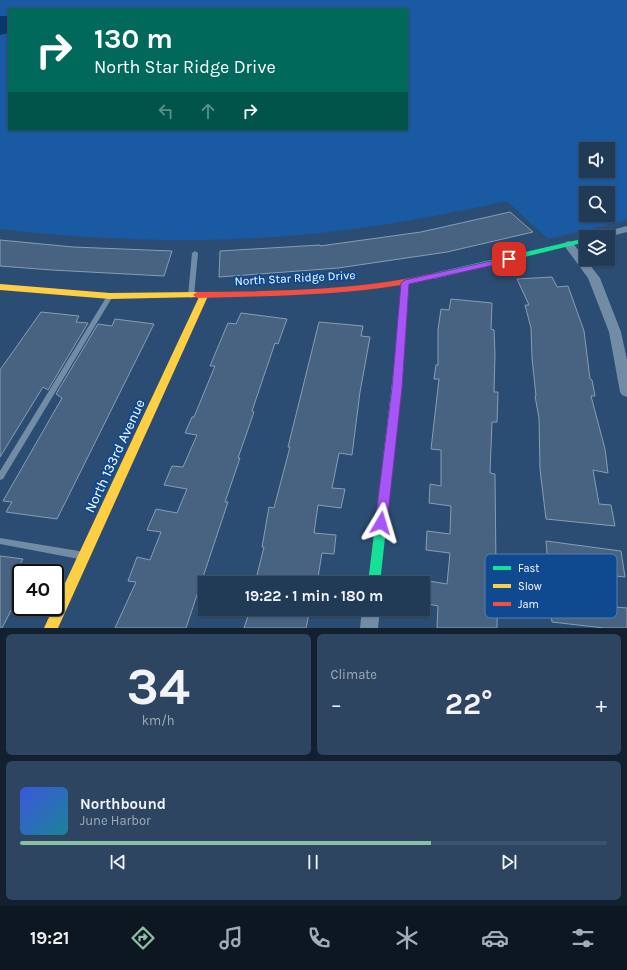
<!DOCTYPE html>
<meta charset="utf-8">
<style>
body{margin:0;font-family:Karla,sans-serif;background:#2d4560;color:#f1f3f6;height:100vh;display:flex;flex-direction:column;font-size:15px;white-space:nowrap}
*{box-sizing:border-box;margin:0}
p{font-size:13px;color:#a2adb9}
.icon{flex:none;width:22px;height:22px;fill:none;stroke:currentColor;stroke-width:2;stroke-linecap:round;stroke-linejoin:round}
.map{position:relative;height:628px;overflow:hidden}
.side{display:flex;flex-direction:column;gap:6px;padding:6px;background:#12202f;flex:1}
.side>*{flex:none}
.banner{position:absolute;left:8px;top:8px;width:400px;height:122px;border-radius:0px;box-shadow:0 1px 3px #0004,0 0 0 1px #3e546c;background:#00695c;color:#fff;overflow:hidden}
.buttons{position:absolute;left:579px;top:142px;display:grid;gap:8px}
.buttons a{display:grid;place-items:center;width:36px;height:36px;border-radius:0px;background:#213a56;box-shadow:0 1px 3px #0004,0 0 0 1px #3e546c;font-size:20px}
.speed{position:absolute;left:12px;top:564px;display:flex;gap:8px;font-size:20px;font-weight:700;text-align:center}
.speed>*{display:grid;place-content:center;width:52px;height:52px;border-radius:50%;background:#213a56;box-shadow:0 1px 3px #0004,0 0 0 1px #3e546c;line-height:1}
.speed .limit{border:2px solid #111;border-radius:6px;background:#fff;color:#111}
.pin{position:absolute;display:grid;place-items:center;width:34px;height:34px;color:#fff;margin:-17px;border-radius:8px;box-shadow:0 2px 6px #0006}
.me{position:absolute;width:44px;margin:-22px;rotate:7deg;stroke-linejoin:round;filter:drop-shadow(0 0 3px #0008)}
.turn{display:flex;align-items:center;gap:14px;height:84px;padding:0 20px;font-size:18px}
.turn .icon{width:52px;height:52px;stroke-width:2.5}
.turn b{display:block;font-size:28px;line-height:34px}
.lanes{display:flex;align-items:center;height:38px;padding:0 20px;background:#0003;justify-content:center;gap:20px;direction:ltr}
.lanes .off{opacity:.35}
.big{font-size:30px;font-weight:700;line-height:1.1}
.side .widget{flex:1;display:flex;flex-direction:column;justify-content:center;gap:6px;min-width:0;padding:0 14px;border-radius:6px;background:#2d4560}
.side .dial{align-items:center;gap:0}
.dial b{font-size:52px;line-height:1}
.song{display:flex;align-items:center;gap:12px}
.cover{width:48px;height:48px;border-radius:6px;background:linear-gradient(135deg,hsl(230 70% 55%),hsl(190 70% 35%))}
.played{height:4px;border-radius:2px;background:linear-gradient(90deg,#8abfa5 70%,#3e546c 70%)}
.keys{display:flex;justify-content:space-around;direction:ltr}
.heat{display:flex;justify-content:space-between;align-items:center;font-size:22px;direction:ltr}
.side .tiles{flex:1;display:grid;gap:6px;grid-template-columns:1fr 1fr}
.widget:last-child{grid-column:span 2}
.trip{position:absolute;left:198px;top:576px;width:232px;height:40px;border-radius:0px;background:#213a56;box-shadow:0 1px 3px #0004,0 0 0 1px #3e546c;font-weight:700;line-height:40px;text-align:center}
.tab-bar{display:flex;height:64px;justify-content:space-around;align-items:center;background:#0d1722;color:#a2adb9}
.tab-bar .icon{width:28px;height:28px}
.tab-bar .current{color:#8abfa5}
.tab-bar b{font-size:18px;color:#f1f3f6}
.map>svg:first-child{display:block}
.green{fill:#195aa3;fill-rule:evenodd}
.water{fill:#0c376c}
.building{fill:#486281;stroke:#889db4}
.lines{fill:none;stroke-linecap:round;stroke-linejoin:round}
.lane{fill:#738ca6;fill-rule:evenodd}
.street{fill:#738ca6;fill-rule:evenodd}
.fast{fill:#16e098;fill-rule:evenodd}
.slow{fill:#ffcf43;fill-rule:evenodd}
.jam{fill:#f24e42;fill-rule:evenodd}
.route{fill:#a855f7;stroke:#6d37a1}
.labels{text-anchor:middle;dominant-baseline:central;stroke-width:4;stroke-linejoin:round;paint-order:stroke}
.street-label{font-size:12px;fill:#fff;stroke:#0f4a90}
.near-street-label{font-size:14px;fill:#fff;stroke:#0f4a90}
.key{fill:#0f4a90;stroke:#5780b1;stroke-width:1}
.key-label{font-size:11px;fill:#fff}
</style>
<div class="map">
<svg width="627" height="628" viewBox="0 0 627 628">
<rect width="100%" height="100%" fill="#2c4d73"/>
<path class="green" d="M0 0H627V220L548 239 507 201C417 221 327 236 235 239 157 242 77 238 0 229ZM9 9H407V129H9ZM586 149H608V171H586ZM586 193H608V215H586Z"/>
<polygon class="water" points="0,16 9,16 9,33 0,35"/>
<g class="building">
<polygon points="510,212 533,232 447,252 338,268 219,277 220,251 320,245 320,246 421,232"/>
<polygon points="0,240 73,247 172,251 164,276 52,270 0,266"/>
<polygon points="552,277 557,287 568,286 584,331 590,379 592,380 595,396 591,396 605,449 608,473 593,470 599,504 611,505 615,526 546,519 540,469 539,418 535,396 536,396 532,358 531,328 525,305 529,305 517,279"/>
<polygon points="451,299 492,303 491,329 494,330 495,354 494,392 498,392 497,422 492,422 490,473 495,474 496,570 498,570 497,628 437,628 438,606 423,603 423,580 447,584 450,553 426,550 427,531 450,534 451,506 429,503 430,484 441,486 441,450 431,449 439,379 434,379 436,365 438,365 438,330 441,309 449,310"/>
<polygon points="41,312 79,316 76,322 88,323 48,390 43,387 0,457 0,370"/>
<polygon points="241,313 287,319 278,344 275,343 252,411 254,412 238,458 240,458 225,502 228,502 186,628 115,628 136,582 128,581 137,557 150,560 161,532 147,530 156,509 177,513 187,489 164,485 172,466 183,467 197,435 185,433 192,417 194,417 215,366 210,366 228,323 236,324"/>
<polygon points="115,319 154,324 57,519 6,512 12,502 3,501 62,398 56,394 98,324 112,326"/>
<polygon points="319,322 363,326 361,336 370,337 360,392 352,455 339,453 332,488 345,489 341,508 318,505 314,533 336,535 334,554 322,553 317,583 255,583 264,547 262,547 269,507 274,508 290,447 288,447"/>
<polygon points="546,541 621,551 625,577 597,574 603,606 627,608 627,628 604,628 552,622 546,576 549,576"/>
<polygon points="0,556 23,559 18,568 21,568 21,591 2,628 0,628"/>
<polygon points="264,609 310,609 306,628 244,628 250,610 264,612"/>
</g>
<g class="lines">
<g class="lane">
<polygon points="195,251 198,253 194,296 191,298 188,296 192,253"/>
<polygon points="110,294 113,296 3,479 0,480 0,471 107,296"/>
<polygon points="0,538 79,551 82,553 83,555 82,557 79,559 0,544"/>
</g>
<g class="street">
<polygon points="627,226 627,232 608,237 591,237 592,235"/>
<polygon points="568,241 572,242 600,278 621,332 627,360 627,397 622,395 620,392 609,332 588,278 563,244"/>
<polygon points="362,609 380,609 378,628 360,628"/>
</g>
<g class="fast">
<polygon points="586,238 586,242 434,279 430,276 434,273"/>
<polygon points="398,372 401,373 403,375 380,583 368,583 393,375 395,373"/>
</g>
<polygon class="slow" points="0,284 110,293 197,292 201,294 207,294 208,296 58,628 44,628 199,297 110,299 0,290"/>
<path class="jam" d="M434 273 437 274 438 276 437 278 409 284 403 375 401 377H395L393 375 401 285C334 296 265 296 197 298L193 295 197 292C276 291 357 291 434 273Z"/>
</g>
<polygon class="route" points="509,257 512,258 513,259 512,261 409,284 402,388 387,523 385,527 381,528 377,527 375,523 392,388 401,283 405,280"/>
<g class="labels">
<g class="street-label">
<text transform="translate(295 278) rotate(-3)">North Star Ridge Drive</text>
</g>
<g class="near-street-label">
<text transform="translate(115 456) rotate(-65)">North 133rd Avenue</text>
</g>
</g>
<rect x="485" y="554" width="132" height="64" rx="6" class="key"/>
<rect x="493" y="566" width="18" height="4" fill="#16e098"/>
<rect x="493" y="584" width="18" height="4" fill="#ffcf43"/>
<rect x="493" y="602" width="18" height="4" fill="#f24e42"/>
<g class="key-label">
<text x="518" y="572">Fast</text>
<text x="518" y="590">Slow</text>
<text x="518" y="608">Jam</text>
</g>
</svg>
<div class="buttons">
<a><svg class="icon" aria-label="sound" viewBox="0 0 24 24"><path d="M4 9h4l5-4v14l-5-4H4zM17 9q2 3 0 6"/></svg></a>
<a><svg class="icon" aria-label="search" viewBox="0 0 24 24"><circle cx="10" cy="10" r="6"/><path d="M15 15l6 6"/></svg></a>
<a><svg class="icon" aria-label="layers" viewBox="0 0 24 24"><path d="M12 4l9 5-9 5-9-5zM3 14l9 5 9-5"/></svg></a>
</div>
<div class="speed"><div class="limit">40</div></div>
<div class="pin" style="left:509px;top:259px;background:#d93025"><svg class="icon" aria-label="arrive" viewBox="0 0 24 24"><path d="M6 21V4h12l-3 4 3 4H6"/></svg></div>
<svg class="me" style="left:381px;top:523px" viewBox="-20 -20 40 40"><path d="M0-17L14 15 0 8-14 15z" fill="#a855f7" stroke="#fff" stroke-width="4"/></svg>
<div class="trip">19:22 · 1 min · 180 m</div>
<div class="banner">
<div class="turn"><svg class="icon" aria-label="right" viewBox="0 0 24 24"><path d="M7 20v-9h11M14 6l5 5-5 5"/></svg><div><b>130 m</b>North Star Ridge Drive</div></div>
<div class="lanes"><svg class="icon off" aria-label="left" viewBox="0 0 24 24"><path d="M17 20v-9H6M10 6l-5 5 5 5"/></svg><svg class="icon off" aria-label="ahead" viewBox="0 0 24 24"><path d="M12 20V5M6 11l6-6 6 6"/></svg><svg class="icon" aria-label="right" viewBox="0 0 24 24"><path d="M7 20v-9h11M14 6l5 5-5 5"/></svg></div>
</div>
</div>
<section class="side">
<div class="tiles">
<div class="widget dial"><b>34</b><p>km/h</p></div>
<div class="widget"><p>Climate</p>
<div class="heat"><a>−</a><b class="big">22°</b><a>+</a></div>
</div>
<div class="widget">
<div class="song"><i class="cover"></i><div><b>Northbound</b><p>June Harbor</p></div></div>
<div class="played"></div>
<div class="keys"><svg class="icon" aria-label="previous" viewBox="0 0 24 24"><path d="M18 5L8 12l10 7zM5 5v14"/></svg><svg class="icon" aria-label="pause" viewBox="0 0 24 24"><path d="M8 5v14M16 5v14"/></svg><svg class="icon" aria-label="next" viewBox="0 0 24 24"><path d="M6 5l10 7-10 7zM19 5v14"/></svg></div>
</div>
</div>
</section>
<nav class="tab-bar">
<b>19:21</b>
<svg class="icon current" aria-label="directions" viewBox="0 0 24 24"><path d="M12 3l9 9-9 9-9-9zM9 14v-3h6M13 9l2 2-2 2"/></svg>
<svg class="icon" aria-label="music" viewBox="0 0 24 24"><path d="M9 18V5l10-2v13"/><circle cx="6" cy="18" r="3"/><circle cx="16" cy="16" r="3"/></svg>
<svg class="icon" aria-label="phone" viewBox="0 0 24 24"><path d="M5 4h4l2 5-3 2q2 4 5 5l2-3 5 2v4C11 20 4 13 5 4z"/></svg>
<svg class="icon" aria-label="climate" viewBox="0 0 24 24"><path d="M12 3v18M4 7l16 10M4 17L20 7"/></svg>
<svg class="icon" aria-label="car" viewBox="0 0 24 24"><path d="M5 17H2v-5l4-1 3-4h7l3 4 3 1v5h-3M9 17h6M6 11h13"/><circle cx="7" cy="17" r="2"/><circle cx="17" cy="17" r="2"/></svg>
<svg class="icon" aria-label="filters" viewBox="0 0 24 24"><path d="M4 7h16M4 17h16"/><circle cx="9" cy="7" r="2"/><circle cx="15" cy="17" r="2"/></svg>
</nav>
